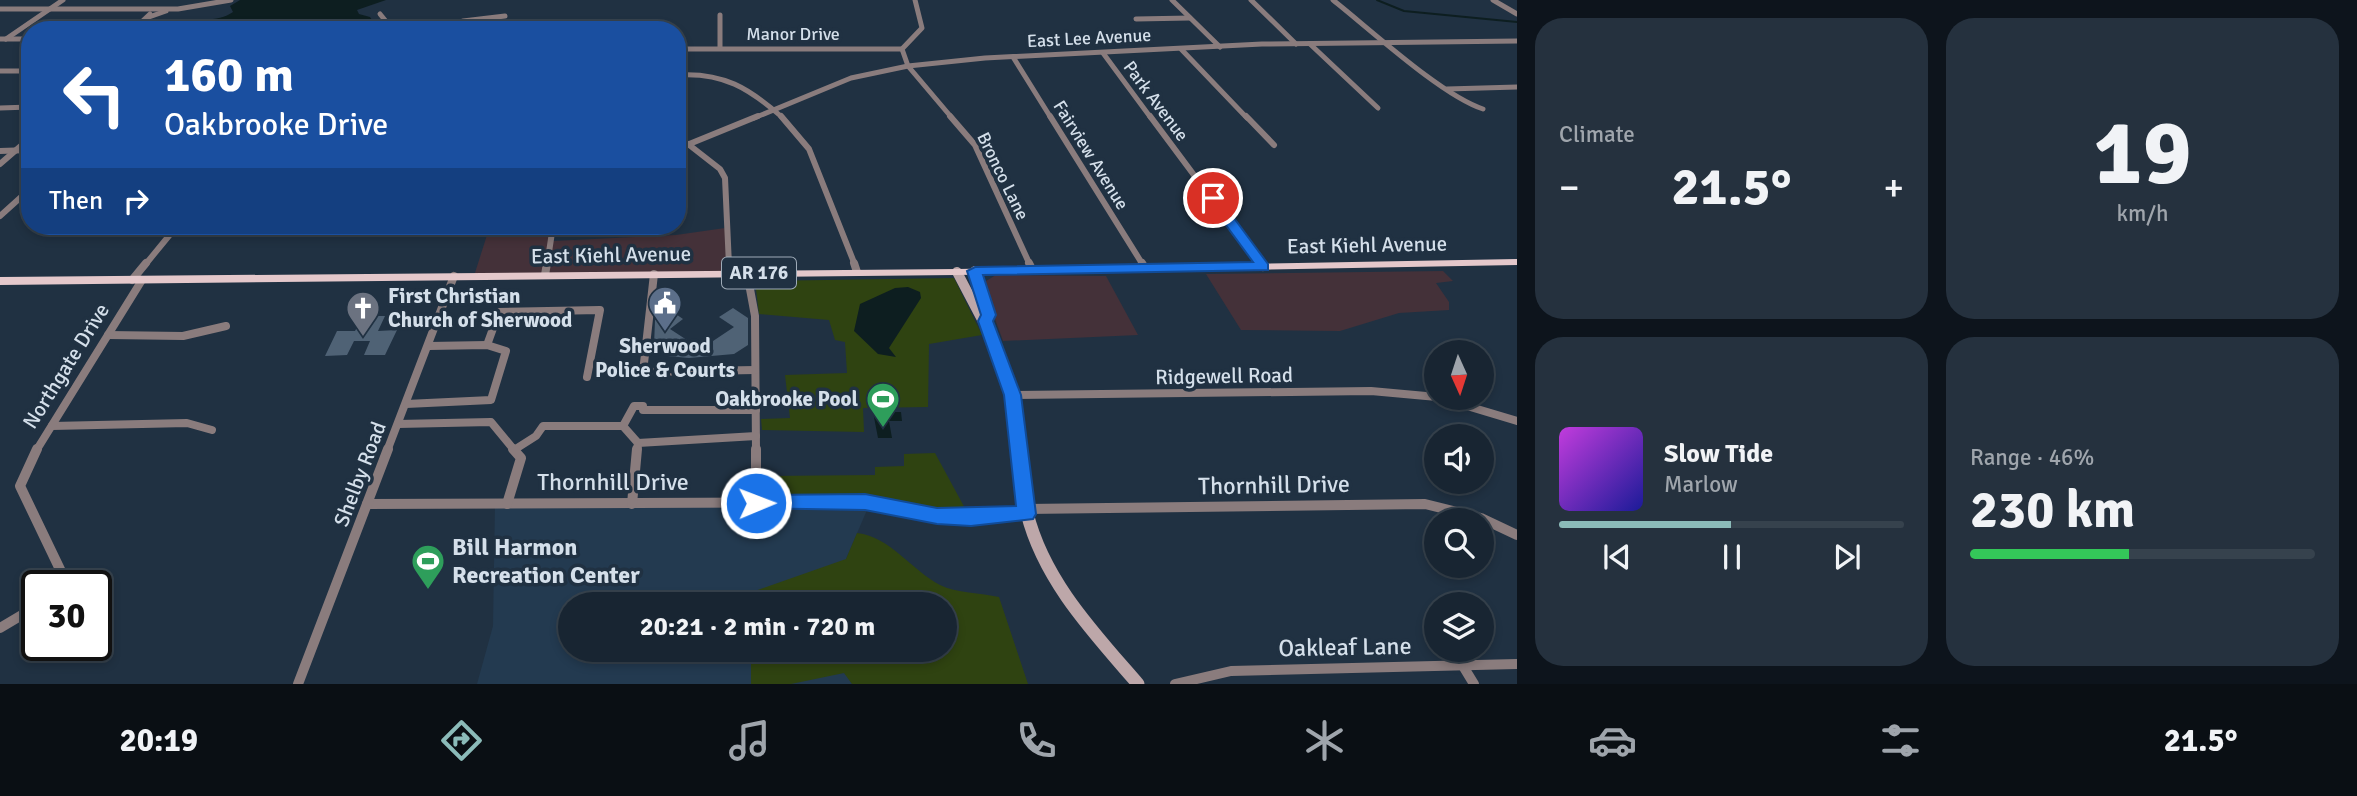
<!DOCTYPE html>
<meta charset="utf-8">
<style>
body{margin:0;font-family:Signika,sans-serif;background:#25313e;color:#f1f3f6;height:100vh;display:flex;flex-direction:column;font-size:26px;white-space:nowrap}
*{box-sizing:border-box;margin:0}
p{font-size:23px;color:#9fa5ac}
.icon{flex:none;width:38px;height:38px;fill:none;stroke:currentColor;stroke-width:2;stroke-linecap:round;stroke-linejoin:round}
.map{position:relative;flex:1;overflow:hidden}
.drawer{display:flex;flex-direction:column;gap:18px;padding:18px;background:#0d141c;width:840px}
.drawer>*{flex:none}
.top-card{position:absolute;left:21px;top:21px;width:665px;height:214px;border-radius:28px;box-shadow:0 4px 10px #0003,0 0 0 2px #36424d;background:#1a4fa0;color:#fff;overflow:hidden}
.needle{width:46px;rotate:177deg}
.tools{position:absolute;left:1424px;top:340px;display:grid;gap:14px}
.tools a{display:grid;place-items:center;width:70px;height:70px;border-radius:50%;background:#182532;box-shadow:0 4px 10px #0003,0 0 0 2px #36424d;font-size:35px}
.speed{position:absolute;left:21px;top:570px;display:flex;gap:14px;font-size:35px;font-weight:700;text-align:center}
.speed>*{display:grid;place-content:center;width:91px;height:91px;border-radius:50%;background:#182532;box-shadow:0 4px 10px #0003,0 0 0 2px #36424d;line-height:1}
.speed .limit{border:4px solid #111;border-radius:10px;background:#fff;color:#111}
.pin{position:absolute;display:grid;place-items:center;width:60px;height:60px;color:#fff;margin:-30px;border:4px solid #fff;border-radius:50%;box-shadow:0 2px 7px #0007}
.me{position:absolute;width:77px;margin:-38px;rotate:89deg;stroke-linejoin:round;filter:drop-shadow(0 0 5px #0008)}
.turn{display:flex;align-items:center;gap:24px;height:147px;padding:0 28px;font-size:32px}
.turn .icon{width:91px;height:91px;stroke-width:2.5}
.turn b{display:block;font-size:49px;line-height:60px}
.then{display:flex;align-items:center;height:66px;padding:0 28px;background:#0003;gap:14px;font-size:26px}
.big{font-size:52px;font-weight:700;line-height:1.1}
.drawer .widget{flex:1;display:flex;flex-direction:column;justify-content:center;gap:10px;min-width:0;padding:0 24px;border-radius:28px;background:#25313e}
.drawer .dial{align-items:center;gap:0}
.dial b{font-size:91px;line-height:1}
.song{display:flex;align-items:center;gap:21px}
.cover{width:84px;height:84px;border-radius:10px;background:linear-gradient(135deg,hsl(290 70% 55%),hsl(240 70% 35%))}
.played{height:7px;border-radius:4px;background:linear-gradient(90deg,#8bbbb9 50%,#36424d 50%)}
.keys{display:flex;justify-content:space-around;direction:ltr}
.heat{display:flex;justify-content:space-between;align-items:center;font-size:38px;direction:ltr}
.charge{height:10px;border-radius:5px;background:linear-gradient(90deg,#34c759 46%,#36424d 0)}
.drawer .tiles{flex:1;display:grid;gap:18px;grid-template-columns:repeat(2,1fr)}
.trip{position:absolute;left:558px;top:592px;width:399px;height:70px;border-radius:35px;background:#182532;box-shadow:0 4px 10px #0003,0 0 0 2px #36424d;font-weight:700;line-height:70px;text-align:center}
.tabs{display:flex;height:112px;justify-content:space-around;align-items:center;background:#0a0f14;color:#9fa5ac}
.tabs .icon{width:49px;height:49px}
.tabs .selected{color:#8bbbb9}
.tabs b{font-size:32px;color:#f1f3f6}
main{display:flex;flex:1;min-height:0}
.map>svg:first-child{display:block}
.commercial{fill:#443139}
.built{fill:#233a50}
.green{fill:#2f4311}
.water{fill:#0d1e20}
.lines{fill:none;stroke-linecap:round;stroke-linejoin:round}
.stream{stroke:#0d1e20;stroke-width:2}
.building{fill:#4f6275}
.street-far3{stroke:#8a7c7d;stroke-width:5}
.street-far2{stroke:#8a7c7d;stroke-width:6}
.street-far1{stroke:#8a7c7d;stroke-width:8}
.street{stroke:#8a7c7d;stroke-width:10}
.secondary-far1{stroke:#bda7a9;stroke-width:10}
.secondary{stroke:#bda7a9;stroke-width:13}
.primary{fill:#e4c8cb;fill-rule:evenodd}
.route{fill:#1a73e8;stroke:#114b97;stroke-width:2}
.labels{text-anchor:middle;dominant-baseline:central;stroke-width:7;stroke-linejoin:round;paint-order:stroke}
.far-street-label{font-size:18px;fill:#d4dfea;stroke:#203142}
.shield{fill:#203142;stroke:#9eabb8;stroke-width:2}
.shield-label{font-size:19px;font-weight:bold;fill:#d4dfea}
.street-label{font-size:21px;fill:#d4dfea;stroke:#203142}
.poi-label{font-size:21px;font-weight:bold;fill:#d4dfea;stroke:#203142;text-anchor:start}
.near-street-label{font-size:24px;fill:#d4dfea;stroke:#203142}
.near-poi-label{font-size:24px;font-weight:bold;fill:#d4dfea;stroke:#203142;text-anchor:start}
</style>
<main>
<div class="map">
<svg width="1517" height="684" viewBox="0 0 1517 684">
<rect width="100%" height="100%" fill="#203142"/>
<g class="commercial">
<polygon points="487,226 553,226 553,241 676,235 725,228 729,273 474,276 487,235"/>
<polygon points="1443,271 1453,281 1436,283 1449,302 1449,310 1399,313 1340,331 1241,330 1206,274"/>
<polygon points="996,275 1106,276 1138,335 1003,341 984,289 986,281"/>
</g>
<polygon class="built" points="870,503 846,559 864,604 570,604 570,649 851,649 845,673 852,684 477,684 493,626 495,504"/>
<g class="green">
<polygon points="954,278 982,335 929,344 928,407 863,408 864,432 762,430 761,419 790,418 785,375 847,373 845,342 835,340 829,320 759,314 755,281"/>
<polygon points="935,453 967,512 918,507 868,495 766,497 766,476 875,475 875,467 904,466 904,454"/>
<path d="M857 533C891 537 911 570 940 585 956 593 981 593 999 597L1028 684H852L844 673 791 684H751V649H945V604H752V592L846 559Z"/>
</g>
<g class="water">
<path d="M240 0H386L357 10 359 14 370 17 379 30H181C192 17 218 23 233 12L230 6Z"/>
<polygon points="908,287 920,292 921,298 889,348 896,357 878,354 854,331 860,304 895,288"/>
<polygon points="873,412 901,412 902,421 889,421 892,438 878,438"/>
</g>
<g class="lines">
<polyline class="stream" points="1377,0 1404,11 1517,22"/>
</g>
<g class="building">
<polygon points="733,308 748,318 748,345 734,354 689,358 667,356 654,346 655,320 670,310 683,319 670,329 690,342 713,341 734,327 719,317"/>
<polygon points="363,316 385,316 378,331 397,330 385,355 364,355 370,341 354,341 347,355 325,356 337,331 355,331"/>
</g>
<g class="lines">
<g class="street-far3">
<polyline points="915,0 922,28 902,49 908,66 952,118"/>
<polyline points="1172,0 1220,47"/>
<polyline points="1251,0 1296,44"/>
<path d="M1333 0C1371 30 1441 95 1483 109"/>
<polyline points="1493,0 1517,14"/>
<polyline points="0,9 178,9 231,0"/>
<polyline points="380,14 393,30"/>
<polyline points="720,15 720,48"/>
<polyline points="149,17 166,11"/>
<polyline points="1136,19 1190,18"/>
<polyline points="133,30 150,14"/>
<polyline points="457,30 463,21 505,16"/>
<polyline points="0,39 30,39"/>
<polyline points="6,39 63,0"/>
<polyline points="1310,44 1378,108"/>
<polyline points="684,49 902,49"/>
<polyline points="1181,49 1247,118"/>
<polyline points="1103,53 1151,118"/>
<polyline points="1013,57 1051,118"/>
<polyline points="0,71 30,71"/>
<path d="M677 75C723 72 749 88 783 118"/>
<polyline points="1447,89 1517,87"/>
<polyline points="0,108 30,107"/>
<polyline points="754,118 851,78 908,66 985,58 1262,44 1517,41"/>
</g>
<g class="street-far2">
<polyline points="781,116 809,149 855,265"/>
<polyline points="950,116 975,145 1030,265"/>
<polyline points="1050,116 1143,265"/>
<polyline points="1150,116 1261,265"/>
<polyline points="1246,116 1274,145"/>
<polyline points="688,144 720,169 725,178 729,265"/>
<polyline points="677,149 758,116"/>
<polyline points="0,151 30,150"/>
<polyline points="0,164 30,138"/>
<polyline points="0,216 30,189"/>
<polyline points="145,265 177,226"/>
<polyline points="547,265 553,226"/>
</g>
<g class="street-far1">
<polyline points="729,263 729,273"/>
<polyline points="854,263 857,272"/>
<polyline points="1029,263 1032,269"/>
<polyline points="1142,263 1145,268"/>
<polyline points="1260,263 1263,267"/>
<polyline points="747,273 755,316 756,451"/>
<polyline points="654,274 643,372 755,370"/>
<polyline points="545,275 547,263"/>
<polyline points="132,280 146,263"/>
<polyline points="108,335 183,336 226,326"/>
<polyline points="487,345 499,312 600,310 587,377"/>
<polyline points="1012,395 1371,391 1437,397"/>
<polyline points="1437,397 1517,421"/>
<polyline points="406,404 491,400 506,351 487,345 429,346"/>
<polyline points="398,424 491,422 515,451"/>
<polyline points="52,426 187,423 212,430"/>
<polyline points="623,426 638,443 637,451"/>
<polyline points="638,443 756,436"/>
<polyline points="514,450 536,436 543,426 623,426 634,406 643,406 643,410 756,410"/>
<polyline points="36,451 142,280"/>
<polyline points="387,451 454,276"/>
</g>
<g class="street">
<polyline points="37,449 20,486 68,586"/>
<polyline points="756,449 756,503"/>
<polyline points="367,504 865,502 945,515 1026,514"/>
<polyline points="507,504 521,458 513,449"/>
<polyline points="632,504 637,449"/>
<polyline points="1026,509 1425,504 1481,518 1517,535"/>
<polyline points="0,628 37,606"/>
<polyline points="96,634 107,652"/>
<polyline points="1463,666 1474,684"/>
<polyline points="298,684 388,449"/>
<polyline points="1175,684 1231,671 1517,664"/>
</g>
<g class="secondary-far1">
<polyline points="975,271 989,315 986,322"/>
<polyline points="957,272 1001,356 1020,451"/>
</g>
<path class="secondary" d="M1020 449C1023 470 1021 492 1027 513 1044 581 1094 633 1138 684"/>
<polygon class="primary" points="1517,259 1517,265 957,275 0,285 0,277 957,269"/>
</g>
<polygon class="route" points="1208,195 1217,195 1268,264 1268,270 983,275 996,315 993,321 1021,395 1036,514 1033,519 971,526 937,524 865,510 749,508 746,503 749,497 756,495 865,494 937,508 1016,506 1004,395 978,321 981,315 967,271 975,267 1253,262 1206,198"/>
<defs>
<symbol id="civic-pin" viewBox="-11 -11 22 30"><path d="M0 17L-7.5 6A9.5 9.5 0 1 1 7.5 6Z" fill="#5c6f8a" stroke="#203142"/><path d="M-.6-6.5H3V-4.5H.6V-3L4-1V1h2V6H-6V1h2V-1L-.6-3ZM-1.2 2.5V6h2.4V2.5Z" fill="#fff"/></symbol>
<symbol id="church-pin" viewBox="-11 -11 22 30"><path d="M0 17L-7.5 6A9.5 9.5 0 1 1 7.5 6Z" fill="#6b7280" stroke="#203142"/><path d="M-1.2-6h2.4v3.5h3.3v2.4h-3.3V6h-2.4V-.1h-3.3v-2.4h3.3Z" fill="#fff"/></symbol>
<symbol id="stadium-pin" viewBox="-11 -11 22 30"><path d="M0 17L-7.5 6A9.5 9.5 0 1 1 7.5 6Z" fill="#2e9e5b" stroke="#203142"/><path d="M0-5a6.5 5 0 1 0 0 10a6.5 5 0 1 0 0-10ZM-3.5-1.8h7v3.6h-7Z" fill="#fff"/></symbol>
</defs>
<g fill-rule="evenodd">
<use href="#civic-pin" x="646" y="284" width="38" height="52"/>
<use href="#church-pin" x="344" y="289" width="38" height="52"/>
<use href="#stadium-pin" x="864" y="380" width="38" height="52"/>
<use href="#stadium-pin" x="409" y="542" width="38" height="52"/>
</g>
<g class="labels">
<g class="far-street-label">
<text x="793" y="34">Manor Drive</text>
<text transform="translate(1089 38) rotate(-3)">East Lee Avenue</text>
<text transform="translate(1156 101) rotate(53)">Park Avenue</text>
<text transform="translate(1091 155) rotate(58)">Fairview Avenue</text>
<text transform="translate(1003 176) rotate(64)">Bronco Lane</text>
</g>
<rect class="shield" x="722" y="257.5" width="74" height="31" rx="5"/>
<g class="shield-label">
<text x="759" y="273">AR 176</text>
</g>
<g class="street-label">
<text transform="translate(1367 245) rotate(-1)">East Kiehl Avenue</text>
<text transform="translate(611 255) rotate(-1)">East Kiehl Avenue</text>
<text transform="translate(66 366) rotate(-58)">Northgate Drive</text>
<text transform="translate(1224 376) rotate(-1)">Ridgewell Road</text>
<text transform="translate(360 474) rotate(-69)">Shelby Road</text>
</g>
<g class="poi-label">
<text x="388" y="296">First Christian<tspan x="388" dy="24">Church of Sherwood</tspan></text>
<text x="665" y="346" text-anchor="middle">Sherwood<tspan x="665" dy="24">Police &amp; Courts</tspan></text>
<text x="858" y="399" text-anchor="end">Oakbrooke Pool</text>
</g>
<g class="near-street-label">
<text x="613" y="482">Thornhill Drive</text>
<text transform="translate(1274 485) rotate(-1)">Thornhill Drive</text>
<text transform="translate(1345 647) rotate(-1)">Oakleaf Lane</text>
</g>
<g class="near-poi-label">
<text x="452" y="547">Bill Harmon<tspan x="452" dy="28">Recreation Center</tspan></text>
</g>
</g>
</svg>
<div class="tools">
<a><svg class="needle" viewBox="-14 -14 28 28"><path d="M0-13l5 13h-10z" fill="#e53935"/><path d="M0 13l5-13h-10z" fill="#9fa5ac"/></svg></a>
<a><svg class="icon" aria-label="sound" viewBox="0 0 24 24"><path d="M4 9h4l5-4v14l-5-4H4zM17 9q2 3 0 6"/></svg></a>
<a><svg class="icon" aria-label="search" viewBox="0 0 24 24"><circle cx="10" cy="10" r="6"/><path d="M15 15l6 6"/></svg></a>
<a><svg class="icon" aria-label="layers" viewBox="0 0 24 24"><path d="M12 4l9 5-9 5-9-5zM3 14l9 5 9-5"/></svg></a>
</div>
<div class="speed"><div class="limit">30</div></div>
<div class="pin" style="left:1213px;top:198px;background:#d93025"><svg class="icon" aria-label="arrive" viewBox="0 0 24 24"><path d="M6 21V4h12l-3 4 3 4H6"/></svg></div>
<svg class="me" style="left:756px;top:503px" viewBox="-20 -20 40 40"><circle r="17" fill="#1a73e8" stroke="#fff" stroke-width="3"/><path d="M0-11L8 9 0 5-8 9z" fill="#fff"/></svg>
<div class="trip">20:21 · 2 min · 720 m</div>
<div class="top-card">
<div class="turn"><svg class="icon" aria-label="left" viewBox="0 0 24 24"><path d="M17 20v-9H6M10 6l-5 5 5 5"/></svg><div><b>160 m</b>Oakbrooke Drive</div></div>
<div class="then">Then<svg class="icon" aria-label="right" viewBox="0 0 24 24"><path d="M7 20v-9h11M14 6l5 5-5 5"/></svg></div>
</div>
</div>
<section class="drawer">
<div class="tiles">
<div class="widget"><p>Climate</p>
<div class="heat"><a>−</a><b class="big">21.5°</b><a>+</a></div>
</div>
<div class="widget dial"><b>19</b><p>km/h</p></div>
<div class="widget">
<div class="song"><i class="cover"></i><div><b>Slow Tide</b><p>Marlow</p></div></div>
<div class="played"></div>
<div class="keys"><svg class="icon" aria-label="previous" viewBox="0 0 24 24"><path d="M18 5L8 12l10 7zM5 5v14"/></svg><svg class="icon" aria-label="pause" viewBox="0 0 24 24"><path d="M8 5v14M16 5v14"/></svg><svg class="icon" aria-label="next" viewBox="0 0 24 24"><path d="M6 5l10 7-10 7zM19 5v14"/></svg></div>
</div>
<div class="widget"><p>Range · 46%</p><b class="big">230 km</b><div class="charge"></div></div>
</div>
</section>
</main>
<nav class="tabs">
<b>20:19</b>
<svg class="icon selected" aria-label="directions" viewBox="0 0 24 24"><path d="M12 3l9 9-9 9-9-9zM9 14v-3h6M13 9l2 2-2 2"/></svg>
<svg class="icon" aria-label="music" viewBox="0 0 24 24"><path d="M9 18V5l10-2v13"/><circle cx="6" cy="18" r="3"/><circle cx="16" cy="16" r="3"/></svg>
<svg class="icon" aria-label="phone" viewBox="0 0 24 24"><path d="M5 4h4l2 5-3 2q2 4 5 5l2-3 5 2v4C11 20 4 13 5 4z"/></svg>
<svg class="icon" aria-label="climate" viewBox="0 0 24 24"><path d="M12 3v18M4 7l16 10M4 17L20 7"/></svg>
<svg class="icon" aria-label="car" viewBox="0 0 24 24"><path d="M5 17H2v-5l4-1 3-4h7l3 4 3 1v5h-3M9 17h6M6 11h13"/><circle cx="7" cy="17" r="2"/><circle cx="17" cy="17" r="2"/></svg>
<svg class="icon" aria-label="filters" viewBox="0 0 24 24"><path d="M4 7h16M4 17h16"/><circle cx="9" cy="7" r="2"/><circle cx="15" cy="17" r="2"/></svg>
<b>21.5°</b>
</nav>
